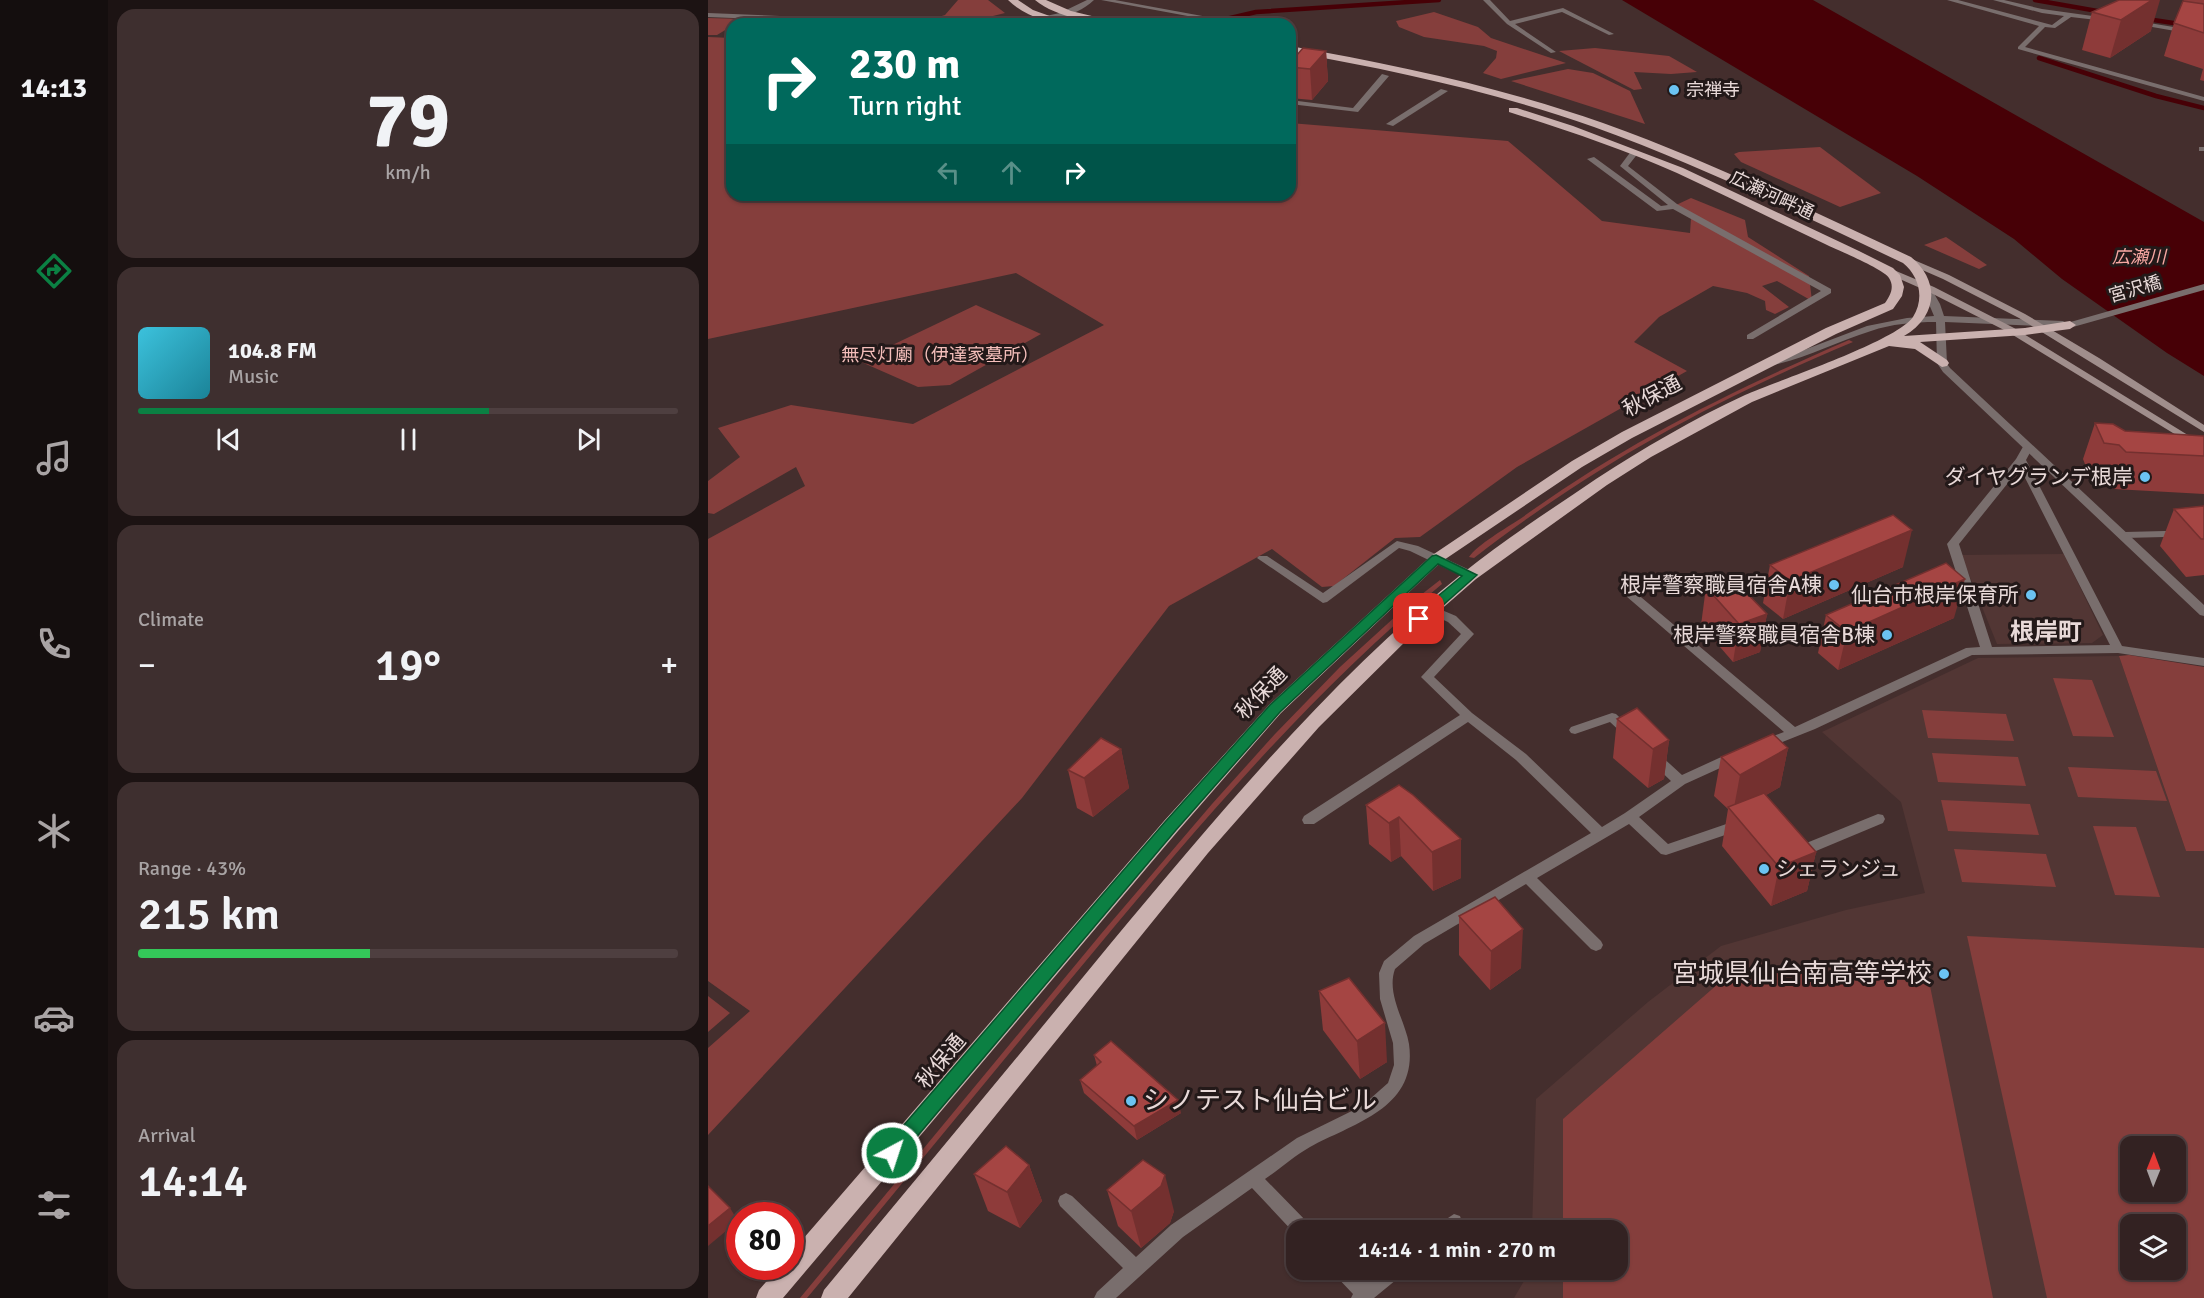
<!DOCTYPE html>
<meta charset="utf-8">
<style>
body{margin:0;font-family:Signika,"Noto Sans JP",sans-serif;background:#3e2f2f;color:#f1f3f6;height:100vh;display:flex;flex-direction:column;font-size:22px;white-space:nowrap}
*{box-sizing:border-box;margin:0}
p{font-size:20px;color:#a9a4a5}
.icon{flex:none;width:33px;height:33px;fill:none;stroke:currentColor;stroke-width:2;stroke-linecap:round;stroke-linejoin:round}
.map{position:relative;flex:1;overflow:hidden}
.panel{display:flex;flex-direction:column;gap:9px;padding:9px;background:#1c1313;width:600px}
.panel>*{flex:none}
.hud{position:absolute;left:18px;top:18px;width:570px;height:183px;border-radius:18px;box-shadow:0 2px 4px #0004,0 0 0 2px #4e3f40;background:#00695c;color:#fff;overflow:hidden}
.needle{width:39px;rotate:1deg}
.controls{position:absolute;left:1412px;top:1136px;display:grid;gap:12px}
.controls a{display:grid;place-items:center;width:66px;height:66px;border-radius:12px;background:#322;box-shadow:0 2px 4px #0004,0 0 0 2px #4e3f40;font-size:30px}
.speed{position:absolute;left:18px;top:1202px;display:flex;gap:12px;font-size:30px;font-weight:700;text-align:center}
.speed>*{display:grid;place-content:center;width:78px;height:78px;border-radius:50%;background:#322;box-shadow:0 2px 4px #0004,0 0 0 2px #4e3f40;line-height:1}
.speed .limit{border:9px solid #d22;background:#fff;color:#111}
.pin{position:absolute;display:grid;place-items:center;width:51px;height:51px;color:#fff;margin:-26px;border-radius:12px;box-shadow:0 3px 9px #0006}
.me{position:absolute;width:66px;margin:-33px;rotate:40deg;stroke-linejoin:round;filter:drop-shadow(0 0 4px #0008)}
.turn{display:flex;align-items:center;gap:21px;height:126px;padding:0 24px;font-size:27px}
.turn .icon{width:78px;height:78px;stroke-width:2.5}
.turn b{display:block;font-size:42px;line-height:51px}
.lanes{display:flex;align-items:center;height:57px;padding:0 24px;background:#0003;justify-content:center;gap:30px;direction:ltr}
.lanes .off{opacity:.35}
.big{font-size:45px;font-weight:600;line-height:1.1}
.panel .widget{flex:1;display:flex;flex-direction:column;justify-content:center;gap:9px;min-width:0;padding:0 21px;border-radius:18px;background:#3e2f2f}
.panel .dial{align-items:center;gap:0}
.dial b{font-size:78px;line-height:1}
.song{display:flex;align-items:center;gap:18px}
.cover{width:72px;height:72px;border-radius:9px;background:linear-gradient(135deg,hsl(190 70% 55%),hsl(190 70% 35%))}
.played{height:6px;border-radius:3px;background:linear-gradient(90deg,#0b8043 65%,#4e3f40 65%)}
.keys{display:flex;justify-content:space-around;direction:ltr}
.heat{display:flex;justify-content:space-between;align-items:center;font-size:33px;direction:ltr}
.charge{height:9px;border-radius:4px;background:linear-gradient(90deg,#34c759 43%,#4e3f40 0)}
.trip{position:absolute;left:578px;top:1220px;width:342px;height:60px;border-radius:18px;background:#322;box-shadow:0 2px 4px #0004,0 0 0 2px #4e3f40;font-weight:600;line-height:60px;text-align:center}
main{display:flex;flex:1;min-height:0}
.tab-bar{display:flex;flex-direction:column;width:108px;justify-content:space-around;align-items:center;background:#140e0e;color:#a9a4a5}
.tab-bar .icon{width:42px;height:42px}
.tab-bar .on{color:#0b8043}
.tab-bar b{font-size:27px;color:#f1f3f6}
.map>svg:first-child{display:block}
.built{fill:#523634;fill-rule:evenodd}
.green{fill:#853e3c;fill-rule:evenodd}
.water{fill:#470006}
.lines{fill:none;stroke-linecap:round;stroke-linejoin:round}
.stream{stroke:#470006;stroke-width:4.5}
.minor{fill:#796e6d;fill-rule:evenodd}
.tertiary{fill:#796e6d;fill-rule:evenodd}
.secondary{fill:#a08e8c;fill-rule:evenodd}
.trunk{fill:#cab1af;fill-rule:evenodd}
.wall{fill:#8e3b3a}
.shaded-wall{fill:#74302f}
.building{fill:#a54543;stroke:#74302f;stroke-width:1.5}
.route{fill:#0b8043;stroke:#07532c;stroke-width:1.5}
.poi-dot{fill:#6bc3f2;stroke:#231919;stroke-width:2}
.labels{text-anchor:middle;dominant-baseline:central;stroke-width:6;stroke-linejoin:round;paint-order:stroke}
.far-poi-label{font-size:18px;fill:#e8d9d8;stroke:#231919;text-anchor:start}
.far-street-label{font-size:18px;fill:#e8d9d8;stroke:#231919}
.far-water-label{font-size:18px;font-style:italic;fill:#f7a7a2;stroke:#231919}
.far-park-label{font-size:18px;fill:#f5bfbb;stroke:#231919}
.street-label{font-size:21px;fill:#e8d9d8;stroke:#231919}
.poi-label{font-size:21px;fill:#e8d9d8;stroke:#231919;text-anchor:end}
.quarter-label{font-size:24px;font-weight:bold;fill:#e8d9d8;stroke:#231919}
.near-poi-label{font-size:26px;fill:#e8d9d8;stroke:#231919;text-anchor:end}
</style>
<main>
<nav class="tab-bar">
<b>14:13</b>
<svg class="icon on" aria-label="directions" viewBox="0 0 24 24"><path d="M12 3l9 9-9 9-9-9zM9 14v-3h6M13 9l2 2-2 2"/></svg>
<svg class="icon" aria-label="music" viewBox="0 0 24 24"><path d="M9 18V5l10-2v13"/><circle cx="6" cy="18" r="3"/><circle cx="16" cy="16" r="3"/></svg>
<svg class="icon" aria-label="phone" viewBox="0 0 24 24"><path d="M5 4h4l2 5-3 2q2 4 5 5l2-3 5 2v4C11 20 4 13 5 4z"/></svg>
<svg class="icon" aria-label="climate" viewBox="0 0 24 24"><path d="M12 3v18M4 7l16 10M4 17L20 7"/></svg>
<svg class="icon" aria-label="car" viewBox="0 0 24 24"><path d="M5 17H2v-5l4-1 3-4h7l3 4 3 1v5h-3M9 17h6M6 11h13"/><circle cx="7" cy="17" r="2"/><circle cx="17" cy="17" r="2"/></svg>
<svg class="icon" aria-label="filters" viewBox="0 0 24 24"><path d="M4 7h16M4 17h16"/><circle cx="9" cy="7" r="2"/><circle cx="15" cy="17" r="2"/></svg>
</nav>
<section class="panel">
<div class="widget dial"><b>79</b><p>km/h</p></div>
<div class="widget">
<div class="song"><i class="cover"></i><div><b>104.8 FM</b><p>Music</p></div></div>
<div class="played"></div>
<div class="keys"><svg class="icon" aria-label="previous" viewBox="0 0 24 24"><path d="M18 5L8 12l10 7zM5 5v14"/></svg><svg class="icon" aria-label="pause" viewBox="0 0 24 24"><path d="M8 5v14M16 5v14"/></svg><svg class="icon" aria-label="next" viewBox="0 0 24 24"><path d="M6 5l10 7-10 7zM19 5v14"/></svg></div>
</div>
<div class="widget"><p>Climate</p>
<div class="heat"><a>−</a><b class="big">19°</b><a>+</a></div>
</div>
<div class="widget"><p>Range · 43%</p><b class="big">215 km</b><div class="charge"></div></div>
<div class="widget"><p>Arrival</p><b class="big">14:14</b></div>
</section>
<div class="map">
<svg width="1496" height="1298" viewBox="0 0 1496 1298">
<rect width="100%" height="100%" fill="#442e2d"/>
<g class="built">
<polygon points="1356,554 1395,635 1384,643 1289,644 1253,555"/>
<path d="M1411 656 1478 851H1496V1298H806L823 1269H909V1230H824L828 1099 940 1002 1013 946 1138 910 1217 893 1193 802 1114 732 1270 658ZM1422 1146H1467V1191H1422ZM1422 1224H1467V1269H1422Z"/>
</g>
<g class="green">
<polygon points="250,0 280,0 297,13 281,17 227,18 237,15"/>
<polygon points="726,12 770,27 783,38 858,63 793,79 775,73 788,58 789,51 776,46 716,37 691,27 688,21"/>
<polygon points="0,18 36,19 24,24 24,26 9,35 0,35"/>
<polygon points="0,37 24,38 24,195 582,195 582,123 800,141 894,221 982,233 983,218 968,205 983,198 1037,220 1040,237 1101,276 1104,301 1069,281 1054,286 1081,307 1067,314 1058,310 1057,301 1039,293 1005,286 951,317 926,342 979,371 809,467 712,537 687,538 626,586 614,587 564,549 461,606 314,798 0,1135 0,1048 42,1011 0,981 0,539 97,486 88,467 6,514 0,513 0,481 32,457 10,428 83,405 205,424 396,325 308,273 0,339"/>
<polygon points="887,48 961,56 989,72 963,74 926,72 934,89 926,90 851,51"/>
<polygon points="860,69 885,73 922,91 937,124 803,81"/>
<polygon points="1112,147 1173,193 1132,207 1033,162 1026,154 1031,152"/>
<polygon points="1238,237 1279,265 1271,269 1216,245"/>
<polygon points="268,305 333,334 242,385 210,387 151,361"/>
<path d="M1141 340 1145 342C1006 400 886 465 766 558L761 557C769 545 798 528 812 519 917 443 1023 391 1141 340Z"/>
<path d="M732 580 734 584C604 692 495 820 387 950 291 1065 196 1182 99 1298H92L393 934 504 804 567 734 632 667 700 605Z"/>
<polygon points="1421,655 1496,667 1496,851 1478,851 1411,656"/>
<polygon points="1345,678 1384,680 1406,737 1365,736"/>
<polygon points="1214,710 1298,714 1306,741 1220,738"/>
<polygon points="1224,753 1310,757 1318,786 1230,782"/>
<polygon points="1360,767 1448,771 1459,801 1370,797"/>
<polygon points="1233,800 1322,804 1331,835 1240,831"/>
<polygon points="1385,826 1428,827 1452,897 1407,895"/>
<polygon points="1246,849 1338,854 1348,887 1254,882"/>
<path d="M1259 936 1496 948V1298H1339ZM1422 1146H1467V1191H1422ZM1422 1224H1467V1269H1422Z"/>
<polygon points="1026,970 1221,981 1285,1298 855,1298 855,1269 909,1269 909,1230 855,1230 855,1119"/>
<polygon points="0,996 22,1013 0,1032"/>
</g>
<polygon class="water" points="914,0 1105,0 1496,222 1496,376 1459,353 1354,279 1306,239 1209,176"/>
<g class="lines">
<g class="stream">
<polyline points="1327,0 1395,12"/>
<polyline points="518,19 548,12 731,0"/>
<polyline points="1439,19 1472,24"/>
<polyline points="1331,58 1448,96 1496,108"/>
</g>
<g class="minor">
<polygon points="393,0 407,0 538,24 523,24"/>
<polygon points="775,0 782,0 802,21 855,8 906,34 901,35 854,12 807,24 848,52 843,53 799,24"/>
<polygon points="1239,0 1250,0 1344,25 1356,16 1334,13 1285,0 1296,0 1334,9 1399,18 1400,19 1397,21 1363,17 1347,28 1337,27 1317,47 1496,97 1496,101 1310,49 1310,47 1331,26"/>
<polygon points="1429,21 1496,32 1496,36 1427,24 1427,22"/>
<polygon points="674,74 681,76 650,112 582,104 582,100 645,108"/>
<polygon points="733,89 740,91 685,126 678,124"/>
<rect x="1491" y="147" width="5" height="4"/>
<polygon points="924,150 931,152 920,166 969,204 1123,289 1123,293 1045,339 1039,339 1039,335 1113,291 965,209 949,211 879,159 886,157 953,206 960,205 912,166"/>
<path d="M1217 282 1220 283 1232 304 1236 316 1355 321 1360 324 1355 327 1237 322 1239 363 1234 366 1229 363 1228 322C1206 322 1183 324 1163 331 1128 342 1097 359 1061 366L1056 363 1058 361 1088 353 1159 326 1199 318 1226 316 1213 285Z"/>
<path d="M1320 444 1325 447 1318 460 1414 646 1496 658V666L1410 653 1264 655 1107 729 1057 749 1052 747 1051 744 1052 741 1076 732 911 590 917 586 921 587 1087 727 1258 648 1272 647 1239 544 1308 459 1316 445ZM1312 468 1402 645 1284 647 1251 544Z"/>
<polygon points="1496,530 1496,536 1417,538 1411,535 1417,532"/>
<polygon points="689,541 710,546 766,572 768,575 766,578 758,578 702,551 691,548 619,602 615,603 549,558 551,556 559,556 615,593"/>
<path d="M722 605 748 616 766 634 726 677 764 713 818 754 894 827 917 813 963 781 941 760 940 757 941 754H951L974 775 1022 753H1032L1033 756 1032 759 977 784 931 817 960 844 1030 820 1035 821 1037 825 1035 829 958 855 953 854 921 824 829 878 893 941 895 945 893 949 888 951 883 949 818 884 716 944 687 969C678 994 697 1020 701 1044 710 1108 646 1123 602 1147 586 1156 572 1169 557 1179L601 1224 603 1230H588V1235L544 1188 475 1237 408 1298H386L389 1292 415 1268 352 1206 350 1201 352 1196 358 1193 364 1196 428 1257 463 1225 589 1138 654 1106 680 1083 686 1065 685 1043 672 999 671 973 676 961 706 936 883 833 808 760 760 722 606 824H596L594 820 596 816 752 715 713 677 753 634 740 622 718 612 716 609Z"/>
<polygon points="904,713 908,714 925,730 927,733 925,736 917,736 902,722 867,734 863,733 861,730 863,727"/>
<polygon points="1170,814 1175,815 1177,819 1175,823 1096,856 1091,857 1086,856 1084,852 1086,848"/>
<polygon points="746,1214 752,1216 754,1222 749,1230 729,1230 731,1224"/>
<polygon points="624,1269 645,1269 658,1282 675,1269 697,1269 694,1275 666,1298 643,1298 645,1294 627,1275"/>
</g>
<g class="tertiary">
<path d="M379 0H386C363 21 329 24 299 24L352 13Z"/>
<polygon points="0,13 215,22 218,24 167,24 0,17"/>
<polygon points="1496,284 1496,290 1365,327 1362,328 1357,325 1359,323"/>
<polygon points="1234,360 1237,361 1242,368 1274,398 1496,605 1496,616 1492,615 1235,372 1229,363"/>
</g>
<g class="secondary">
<polygon points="1199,257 1241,275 1317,314 1391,358 1496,425 1496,432 1311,318 1235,279 1196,262 1195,260"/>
<polygon points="1181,268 1226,287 1306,328 1496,445 1496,452 1300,332 1219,291 1178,273 1177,271"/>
</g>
<g class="trunk">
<path d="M300 0H310L325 10 364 24C341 24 316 16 300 0Z"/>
<path d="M327 0H338L363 11 417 24C388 24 349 18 327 0Z"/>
<path d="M582 46C688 65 793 87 895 123 1001 161 1102 210 1203 257 1233 282 1229 317 1196 336L1317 328 1362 321 1368 325 1362 329 1317 335 1212 342 1239 360 1241 363 1239 366 1234 367 1207 349 1181 346 1044 402 943 457 899 485 768 579 706 633 611 727 500 853 140 1298H113L116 1290C212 1174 308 1059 403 943 510 815 624 677 755 573 797 539 844 509 888 479 934 449 987 418 1037 395 1069 381 1189 341 1205 317 1217 298 1211 276 1195 263 1093 215 992 165 886 127 787 92 685 70 582 52Z"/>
<path d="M801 108H809L865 126 975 168 1151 251 1185 268 1192 275 1196 287 1194 296 1185 309 1128 334 924 438 874 467 733 562 573 713 470 831 75 1298H48L51 1290 72 1266H82V1254L456 821 561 705 723 556 864 461 914 432 1118 328 1177 303C1182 296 1187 287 1181 278 1176 269 1129 250 1117 244 1068 221 1019 196 969 173 915 149 858 130 801 112Z"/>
</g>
</g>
<g class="wall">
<polygon points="1411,0 1443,31 1402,58 1374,50 1384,12"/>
<polygon points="1476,0 1496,0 1496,81 1492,80 1495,69 1456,56 1466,23"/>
<polygon points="618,51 620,81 604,100 582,98 582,63"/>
<polygon points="1387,423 1417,431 1496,436 1496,494 1406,489 1399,482 1383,480 1375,459"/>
<polygon points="1496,506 1496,575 1478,577 1452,546 1466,509"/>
<polygon points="1062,565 1195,567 1075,619 1055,603"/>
<polygon points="998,587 1059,614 1052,652 1025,662 993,625"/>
<polygon points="1118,615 1246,618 1130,670 1110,653"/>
<polygon points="909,719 961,740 956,779 940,788 905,758"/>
<polygon points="1080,748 1072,787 1058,795 1108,852 1099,891 1063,906 1014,846 1020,809 1006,796 1013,757"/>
<polygon points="413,749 421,788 385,817 369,808 360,770"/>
<polygon points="658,805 753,839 753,878 725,891 693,856 683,862 661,844"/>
<polygon points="751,916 813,968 782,990 751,955"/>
<polygon points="611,991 679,1062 652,1079 615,1030"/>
<polygon points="386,1055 473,1113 429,1140 376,1093 372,1080 389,1066"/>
<polygon points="321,1165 334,1201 312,1228 280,1211 266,1174"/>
<polygon points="399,1190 466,1211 462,1223 433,1248 410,1226"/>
</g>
<g class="shaded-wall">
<polygon points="1444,0 1452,0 1443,31 1402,58 1413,20"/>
<polygon points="618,51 620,81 604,100 602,69"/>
<polygon points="1204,530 1195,567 1075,619 1082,581"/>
<polygon points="1257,579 1246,618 1130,670 1139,632"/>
<polygon points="1059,614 1052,652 1025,662 1031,624"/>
<polygon points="961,740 956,779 940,788 945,749"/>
<polygon points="1080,748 1072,787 1026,814 1025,813 1032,775"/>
<polygon points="413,749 421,788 385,817 376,778"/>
<polygon points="691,817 693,856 683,862 681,823"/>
<polygon points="753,839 753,878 725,891 724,852"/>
<polygon points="1108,852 1099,891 1063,906 1071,867"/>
<polygon points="815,929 813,968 782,990 783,951"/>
<polygon points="677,1023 679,1062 652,1079 649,1041"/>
<polygon points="470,1100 473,1113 429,1140 426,1126"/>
<polygon points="321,1165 334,1201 312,1228 299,1192"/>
<polygon points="457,1175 466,1211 462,1223 433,1248 423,1211"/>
<polygon points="22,1208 30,1221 0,1246 0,1226"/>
</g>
<g class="building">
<polygon points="1411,0 1444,0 1413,20 1384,12"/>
<polygon points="1475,1 1496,4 1496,33 1466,23"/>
<polygon points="595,48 618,51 602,69 582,67 582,63"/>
<polygon points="1387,423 1405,424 1417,431 1496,436 1496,456 1418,452 1411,445 1396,443"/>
<polygon points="1496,506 1496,539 1493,539 1466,509"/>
<polygon points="1185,515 1204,530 1082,581 1062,565"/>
<polygon points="1238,563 1257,579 1139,632 1118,615"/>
<polygon points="1024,578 1059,614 1031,624 998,587"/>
<polygon points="929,708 961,740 945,749 909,719"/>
<polygon points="1065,734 1080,748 1032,775 1013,757"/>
<polygon points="393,738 413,749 376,778 360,770"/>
<polygon points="691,785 705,795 753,839 724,852 691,817 681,823 658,805"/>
<polygon points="1056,793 1108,852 1071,867 1020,807"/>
<polygon points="787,897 815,929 783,951 751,916"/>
<polygon points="641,978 677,1023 649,1041 611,991"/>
<polygon points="403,1041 470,1100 426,1126 372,1080 393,1062 386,1055"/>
<polygon points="298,1146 321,1165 299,1192 266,1174"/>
<polygon points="435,1160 457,1175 453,1186 423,1211 399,1190"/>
<polygon points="0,1186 22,1208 0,1226"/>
</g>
<polygon class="route" points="728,555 769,575 716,622 706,622 704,619 706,616 754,576 730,564 572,712 468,830 190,1159 184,1161 177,1159 175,1153 177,1147 457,822 562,705 724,556"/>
<g class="poi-dot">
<circle cx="966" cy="90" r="6"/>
<circle cx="1437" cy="477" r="6"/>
<circle cx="1126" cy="585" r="6"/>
<circle cx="1323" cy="595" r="6"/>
<circle cx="1179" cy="635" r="6"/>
<circle cx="1056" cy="869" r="6"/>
<circle cx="1236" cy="974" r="6"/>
<circle cx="423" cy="1101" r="6"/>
</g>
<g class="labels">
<g class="far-poi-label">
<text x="978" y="90">宗禅寺</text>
</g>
<g class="far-street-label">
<text transform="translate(1064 195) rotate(25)">広瀬河畔通</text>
<text transform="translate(1427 289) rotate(-16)">宮沢橋</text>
</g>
<g class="far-water-label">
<text x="1431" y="257">広瀬川</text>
</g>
<g class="far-park-label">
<text x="232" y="355">無尽灯廟（伊達家墓所）</text>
</g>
<g class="street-label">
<text transform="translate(944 396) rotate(-28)">秋保通</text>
<text transform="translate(553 693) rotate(-46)">秋保通</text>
<text transform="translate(233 1061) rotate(-50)">秋保通</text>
</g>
<g class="poi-label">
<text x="1425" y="477">ダイヤグランデ根岸</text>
<text x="1114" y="585">根岸警察職員宿舎A棟</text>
<text x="1311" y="595">仙台市根岸保育所</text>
<text x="1167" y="635">根岸警察職員宿舎B棟</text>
<text x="1068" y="869" text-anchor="start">シェランジュ</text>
</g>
<g class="quarter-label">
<text x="1338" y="632">根岸町</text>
</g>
<g class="near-poi-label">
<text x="1224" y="974">宮城県仙台南高等学校</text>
<text x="435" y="1101" text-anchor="start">シノテスト仙台ビル</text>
</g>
</g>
</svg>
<div class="controls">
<a><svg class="needle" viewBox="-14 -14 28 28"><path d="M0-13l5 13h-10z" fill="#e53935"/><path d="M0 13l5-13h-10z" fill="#a9a4a5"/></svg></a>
<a><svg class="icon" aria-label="layers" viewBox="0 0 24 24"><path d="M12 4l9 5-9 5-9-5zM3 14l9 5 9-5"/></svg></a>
</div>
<div class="speed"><div class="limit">80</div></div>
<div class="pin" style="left:711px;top:619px;background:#d93025"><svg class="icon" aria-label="arrive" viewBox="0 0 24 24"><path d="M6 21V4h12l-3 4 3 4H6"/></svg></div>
<svg class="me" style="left:184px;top:1153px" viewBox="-20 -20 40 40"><circle r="17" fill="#0b8043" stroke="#fff" stroke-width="3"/><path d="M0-11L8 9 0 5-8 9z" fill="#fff"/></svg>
<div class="trip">14:14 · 1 min · 270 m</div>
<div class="hud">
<div class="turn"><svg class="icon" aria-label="right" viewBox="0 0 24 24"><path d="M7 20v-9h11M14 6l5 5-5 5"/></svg><div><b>230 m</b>Turn right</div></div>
<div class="lanes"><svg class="icon off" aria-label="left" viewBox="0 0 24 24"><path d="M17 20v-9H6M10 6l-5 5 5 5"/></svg><svg class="icon off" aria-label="ahead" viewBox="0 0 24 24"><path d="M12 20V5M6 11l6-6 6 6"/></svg><svg class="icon" aria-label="right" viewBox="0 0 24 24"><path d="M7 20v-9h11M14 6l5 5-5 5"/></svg></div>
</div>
</div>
</main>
